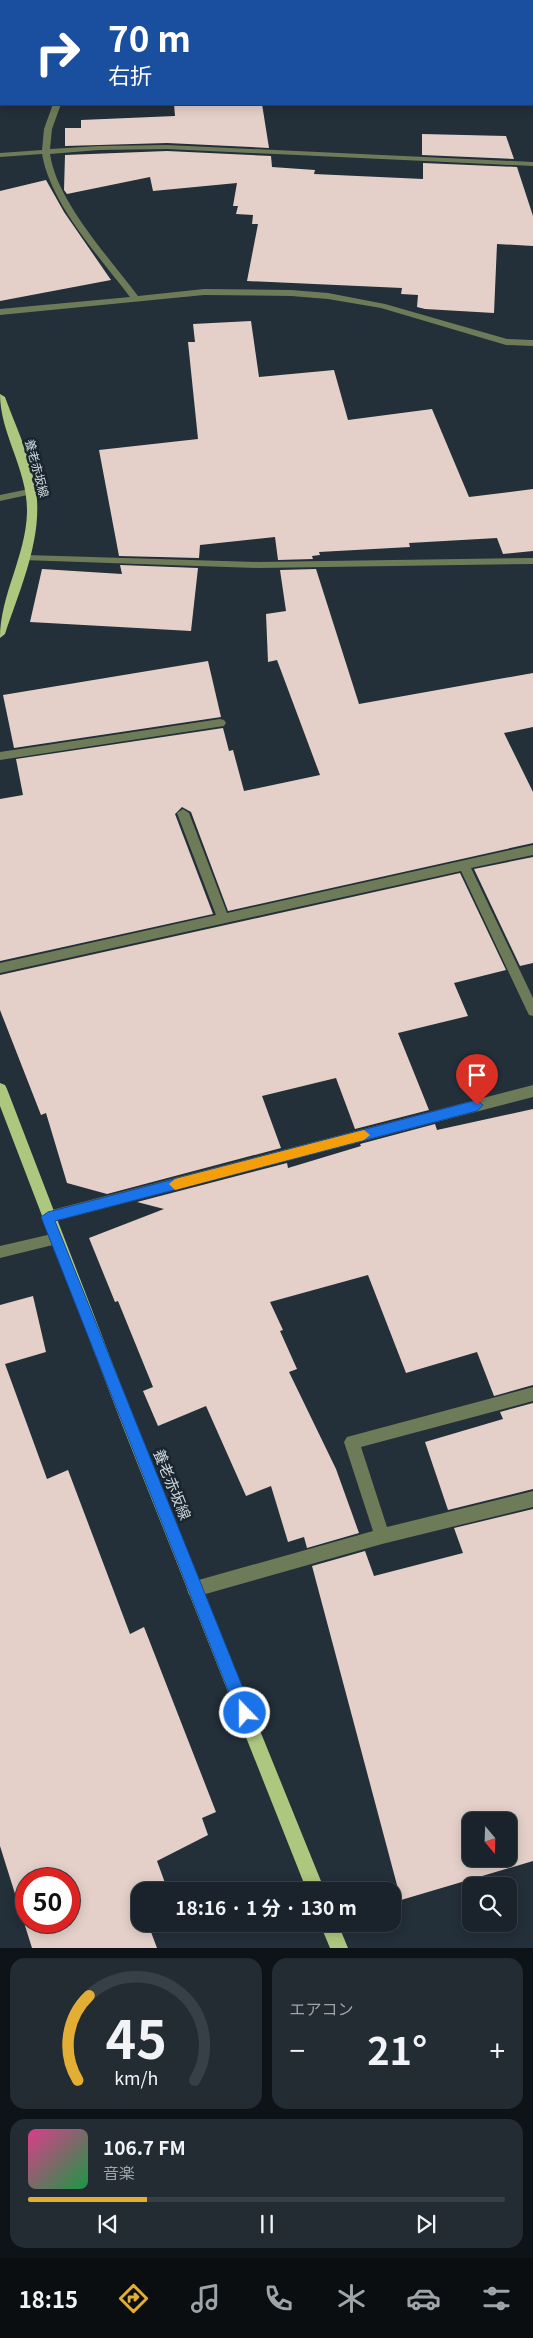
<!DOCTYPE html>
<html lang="ja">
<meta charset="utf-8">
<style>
body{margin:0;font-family:Georgia,"Noto Sans JP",serif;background:#232b33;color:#f1f3f6;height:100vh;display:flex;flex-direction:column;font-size:19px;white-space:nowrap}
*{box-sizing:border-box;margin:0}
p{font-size:16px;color:#9fa4a9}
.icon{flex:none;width:28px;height:28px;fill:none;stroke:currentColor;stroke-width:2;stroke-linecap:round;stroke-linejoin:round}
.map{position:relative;height:1948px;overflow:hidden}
.sheet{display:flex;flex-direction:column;gap:10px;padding:10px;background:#0e1318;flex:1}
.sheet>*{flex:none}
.guide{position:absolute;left:0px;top:0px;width:534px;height:105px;box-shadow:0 2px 12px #0003,0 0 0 1px #384047;background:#1a4fa0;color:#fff;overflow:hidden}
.needle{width:32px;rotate:161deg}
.fabs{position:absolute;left:462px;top:1812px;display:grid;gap:10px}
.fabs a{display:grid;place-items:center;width:55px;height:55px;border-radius:10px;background:#1a232b;box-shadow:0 2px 12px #0003,0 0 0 1px #384047;font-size:25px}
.speed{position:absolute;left:15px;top:1868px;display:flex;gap:10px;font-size:25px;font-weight:700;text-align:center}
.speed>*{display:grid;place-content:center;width:65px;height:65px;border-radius:50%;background:#1a232b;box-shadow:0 2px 12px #0003,0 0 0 1px #384047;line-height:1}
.speed .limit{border:8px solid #d22;background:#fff;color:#111}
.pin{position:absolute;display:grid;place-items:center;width:42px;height:42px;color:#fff;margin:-51px -21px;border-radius:50% 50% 50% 0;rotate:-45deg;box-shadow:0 0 5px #0007}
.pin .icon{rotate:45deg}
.me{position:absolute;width:55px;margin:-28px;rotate:338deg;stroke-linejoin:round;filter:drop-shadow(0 0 4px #0008)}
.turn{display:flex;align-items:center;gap:18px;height:105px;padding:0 25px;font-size:22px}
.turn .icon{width:65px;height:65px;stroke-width:2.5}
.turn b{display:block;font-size:35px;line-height:42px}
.big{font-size:38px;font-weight:700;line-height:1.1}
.sheet .widget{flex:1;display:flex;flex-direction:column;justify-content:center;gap:8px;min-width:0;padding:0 18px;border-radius:15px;background:#232b33}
.sheet .dial{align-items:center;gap:0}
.dial svg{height:130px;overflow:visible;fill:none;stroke:#384047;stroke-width:7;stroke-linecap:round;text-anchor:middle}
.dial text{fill:#f1f3f6;stroke:none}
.song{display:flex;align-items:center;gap:15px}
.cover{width:60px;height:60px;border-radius:8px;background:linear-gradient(135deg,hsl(330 70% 55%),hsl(140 70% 35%))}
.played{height:5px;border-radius:2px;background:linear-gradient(90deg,#e2af34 25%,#384047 25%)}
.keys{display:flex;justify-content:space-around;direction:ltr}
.heat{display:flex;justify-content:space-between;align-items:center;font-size:28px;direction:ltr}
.sheet .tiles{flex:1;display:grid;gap:10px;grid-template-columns:1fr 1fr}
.widget:last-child{grid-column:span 2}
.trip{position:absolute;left:131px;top:1882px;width:270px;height:50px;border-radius:15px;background:#1a232b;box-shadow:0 2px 12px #0003,0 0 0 1px #384047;font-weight:700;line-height:50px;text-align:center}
.dock{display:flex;height:80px;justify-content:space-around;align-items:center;background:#0a0e11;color:#9fa4a9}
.dock .icon{width:35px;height:35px}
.dock .current{color:#e2af34}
.dock b{font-size:22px;color:#f1f3f6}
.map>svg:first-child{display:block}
.building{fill:#e4d0c8;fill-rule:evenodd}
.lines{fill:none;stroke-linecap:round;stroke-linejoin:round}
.minor{fill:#6e7b58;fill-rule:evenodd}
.major{fill:#aec77e;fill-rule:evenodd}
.route{fill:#1a73e8;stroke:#114b97}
.slow{fill:#f59e0b}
.labels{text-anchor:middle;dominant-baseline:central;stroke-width:5;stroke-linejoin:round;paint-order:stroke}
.street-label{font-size:12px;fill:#ced6dc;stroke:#19252f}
.near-street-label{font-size:15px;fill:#ced6dc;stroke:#19252f}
</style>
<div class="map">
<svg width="533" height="1948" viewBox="0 0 533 1948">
<rect width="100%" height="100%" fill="#232f39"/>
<g class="building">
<polygon points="174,104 262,104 269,148 167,143 65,146 65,128 81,128 81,120 175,116"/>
<polygon points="422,134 506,136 514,159 422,155"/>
<polygon points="167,151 271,156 272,167 315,170 314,174 423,179 423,163 517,167 533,216 533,246 497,244 494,313 425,309 417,307 418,295 401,294 402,288 247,281 258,224 252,224 253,215 236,214 238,206 233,206 237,183 153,191 150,177 67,194 64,190 65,155"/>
<polygon points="46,180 64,212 111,280 0,301 0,191"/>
<polygon points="251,321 259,377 334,370 348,420 432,409 469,497 533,489 533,551 503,554 497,538 409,543 410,547 319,552 320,555 312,556 313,559 278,560 275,537 200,545 199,558 119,556 99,450 198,439 188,342 195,342 193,324"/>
<polygon points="120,565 198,568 191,631 30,622 42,569 122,574"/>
<polygon points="316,569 359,704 533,673 533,727 504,733 533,792 533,843 228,911 191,812 182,807 175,814 213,914 0,961 0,799 23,795 16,759 223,728 229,751 233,750 244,791 320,775 277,660 268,662 266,614 286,611 280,570"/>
<polygon points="208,661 221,717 14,748 3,695"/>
<polygon points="533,857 533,963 520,966 474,869"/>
<polygon points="460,873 506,970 454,983 468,1016 398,1033 429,1110 355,1129 336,1078 262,1096 281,1148 107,1194 67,1183 46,1113 41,1115 0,1010 0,975"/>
<polygon points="533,1109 533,1385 494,1396 477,1352 406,1373 368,1275 270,1302 283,1330 280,1331 297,1369 289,1372 336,1469 359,1533 307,1548 304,1537 288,1542 271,1486 246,1496 206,1406 158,1426 143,1391 153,1387 118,1301 115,1302 89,1238 164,1209 137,1202 287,1163 288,1168 361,1146 360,1144 435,1124 437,1130"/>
<path d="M33 1296 46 1352 5 1364 47 1479 68 1470 130 1634 144 1627 216 1812 202 1818 208 1835 157 1861 168 1891H136L140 1901V1924H148L157 1948H32L0 1846V1305ZM26 1879H69V1921H26Z"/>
<polygon points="533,1403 533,1489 448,1510 425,1442 503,1419 500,1412"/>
<path d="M533 1509V1861L401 1900 312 1566 365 1551 374 1576 463 1553 454 1528ZM471 1821H509V1859H471Z"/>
</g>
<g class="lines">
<g class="minor">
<polygon points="72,0 80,0 81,1 73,1"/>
<polygon points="477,0 485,0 486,1 478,1"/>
<rect x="532" y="8" width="1" height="4"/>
<path d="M53 104H61L52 129 50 149 99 146 167 145 533 162V166L167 149 99 150 50 154C57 202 109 257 138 296L204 289 291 290 328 293 385 304 507 339 533 340V346L506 345 381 308 328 299 291 296 204 295 0 315V309L130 297C99 256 51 205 42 154L0 157V153L42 150 44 129Z"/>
<polygon points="29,489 32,490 32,494 0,501 0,495"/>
<polygon points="26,555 259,562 533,558 533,564 259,568 22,560 21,558"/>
<polygon points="220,719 224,720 226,723 224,726 0,760 0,752"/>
<polygon points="183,809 189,813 227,913 533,845 533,855 471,868 533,998 533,1016 529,1015 527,1011 461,871 0,973 0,963 216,915 177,813"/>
<polygon points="533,1085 533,1097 48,1223 43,1221 41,1217 43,1213 48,1211"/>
<polygon points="56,1233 61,1235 63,1239 61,1243 0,1258 0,1246"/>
<polygon points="533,1387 533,1401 361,1447 387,1527 533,1491 533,1507 382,1544 195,1597 189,1595 187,1589 189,1583 195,1581 373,1531 344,1442 347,1437"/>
</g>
<g class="major">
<path d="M0 394 5 397C17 430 34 464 37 500 40 545 19 592 5 634L0 638C0 595 26 556 27 512 28 470 0 434 0 394Z"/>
<polygon points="0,1083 5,1085 7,1089 137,1427 325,1891 307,1891 123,1427 0,1106"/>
<polygon points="320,1924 338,1924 348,1948 330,1948"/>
</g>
</g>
<polygon class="route" points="477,1100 483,1105 477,1111 55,1221 253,1713 250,1719 245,1721 240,1719 237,1713 41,1217 48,1212"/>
<polygon class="slow" points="364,1130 370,1135 364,1140 175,1190 169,1184 175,1179"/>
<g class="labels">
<g class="street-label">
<text transform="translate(38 468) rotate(75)">養老赤坂線</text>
</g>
<g class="near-street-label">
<text transform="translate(173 1484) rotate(68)">養老赤坂線</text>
</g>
</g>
</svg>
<div class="fabs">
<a><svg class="needle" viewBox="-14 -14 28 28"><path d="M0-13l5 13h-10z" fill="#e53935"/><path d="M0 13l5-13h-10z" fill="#9fa4a9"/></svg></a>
<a><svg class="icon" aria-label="search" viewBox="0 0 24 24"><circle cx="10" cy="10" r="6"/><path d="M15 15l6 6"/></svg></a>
</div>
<div class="speed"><div class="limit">50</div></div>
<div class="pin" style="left:477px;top:1105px;background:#d93025"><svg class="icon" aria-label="arrive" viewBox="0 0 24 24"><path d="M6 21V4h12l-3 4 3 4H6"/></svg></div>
<svg class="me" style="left:245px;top:1713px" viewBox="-20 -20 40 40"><circle r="17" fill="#1a73e8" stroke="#fff" stroke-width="3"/><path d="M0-11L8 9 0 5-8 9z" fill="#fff"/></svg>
<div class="trip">18:16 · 1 分 · 130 m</div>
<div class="guide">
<div class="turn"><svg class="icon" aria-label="right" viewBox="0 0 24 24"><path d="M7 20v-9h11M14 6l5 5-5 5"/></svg><div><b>70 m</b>右折</div></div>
</div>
</div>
<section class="sheet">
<div class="tiles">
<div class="widget dial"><svg viewBox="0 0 100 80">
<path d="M14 69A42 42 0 1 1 86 69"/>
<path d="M14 69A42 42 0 0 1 21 17" stroke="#e2af34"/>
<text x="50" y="56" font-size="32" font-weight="700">45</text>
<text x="50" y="72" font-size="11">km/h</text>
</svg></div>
<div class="widget"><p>エアコン</p>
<div class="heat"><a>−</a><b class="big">21°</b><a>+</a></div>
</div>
<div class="widget">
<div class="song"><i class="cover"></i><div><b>106.7 FM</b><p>音楽</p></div></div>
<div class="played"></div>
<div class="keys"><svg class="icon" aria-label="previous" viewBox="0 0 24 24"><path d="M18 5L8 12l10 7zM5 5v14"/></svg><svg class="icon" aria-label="pause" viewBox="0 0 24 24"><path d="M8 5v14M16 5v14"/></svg><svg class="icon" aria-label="next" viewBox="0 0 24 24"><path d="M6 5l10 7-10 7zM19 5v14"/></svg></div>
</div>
</div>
</section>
<nav class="dock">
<b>18:15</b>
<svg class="icon current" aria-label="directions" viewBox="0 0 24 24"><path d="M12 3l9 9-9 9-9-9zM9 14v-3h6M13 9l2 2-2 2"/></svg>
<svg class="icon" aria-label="music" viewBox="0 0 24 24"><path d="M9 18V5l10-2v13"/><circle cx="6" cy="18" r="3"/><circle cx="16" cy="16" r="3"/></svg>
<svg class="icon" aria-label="phone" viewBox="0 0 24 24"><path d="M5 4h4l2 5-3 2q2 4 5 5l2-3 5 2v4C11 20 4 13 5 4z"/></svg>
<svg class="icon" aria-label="climate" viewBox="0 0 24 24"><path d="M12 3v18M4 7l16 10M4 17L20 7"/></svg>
<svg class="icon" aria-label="car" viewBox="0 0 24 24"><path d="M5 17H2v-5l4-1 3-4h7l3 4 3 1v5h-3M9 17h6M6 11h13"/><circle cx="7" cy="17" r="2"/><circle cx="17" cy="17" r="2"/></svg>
<svg class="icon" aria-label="filters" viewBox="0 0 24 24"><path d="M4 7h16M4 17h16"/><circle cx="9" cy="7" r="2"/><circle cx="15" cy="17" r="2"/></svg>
</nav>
